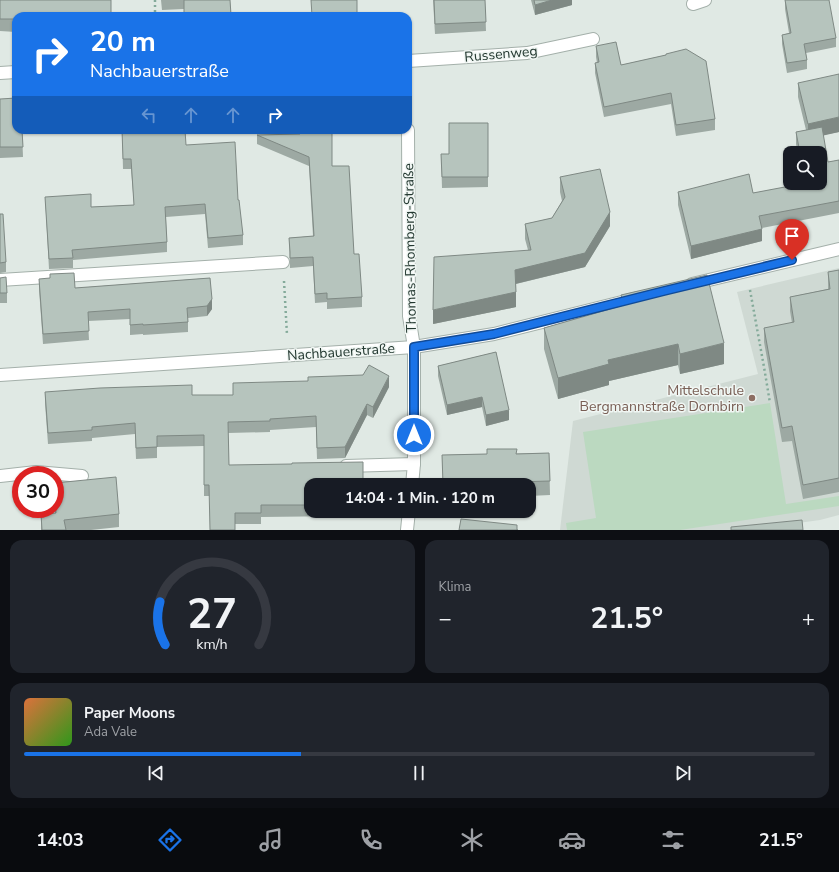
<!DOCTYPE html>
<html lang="de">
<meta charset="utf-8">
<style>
body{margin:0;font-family:"Nunito Sans",sans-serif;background:#20242c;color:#f1f3f6;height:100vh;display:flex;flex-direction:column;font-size:15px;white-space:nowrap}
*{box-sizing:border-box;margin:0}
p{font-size:13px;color:#9ea1a6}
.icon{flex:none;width:22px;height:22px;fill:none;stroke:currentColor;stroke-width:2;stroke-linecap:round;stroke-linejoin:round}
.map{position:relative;height:530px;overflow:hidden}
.panel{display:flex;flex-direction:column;gap:10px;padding:10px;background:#0d0f14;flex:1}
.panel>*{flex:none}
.hud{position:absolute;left:12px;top:12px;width:400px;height:122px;border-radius:12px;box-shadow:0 1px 3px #0004;background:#1a73e8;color:#fff;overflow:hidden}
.controls{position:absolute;left:783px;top:146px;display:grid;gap:8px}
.controls a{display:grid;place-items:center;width:44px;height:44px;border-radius:8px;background:#171b24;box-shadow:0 1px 3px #0004;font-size:20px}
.speed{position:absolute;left:12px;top:466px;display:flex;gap:8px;font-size:20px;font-weight:700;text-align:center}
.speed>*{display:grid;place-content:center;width:52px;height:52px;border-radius:50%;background:#171b24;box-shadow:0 1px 3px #0004;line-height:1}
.speed .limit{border:6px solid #d22;background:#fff;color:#111}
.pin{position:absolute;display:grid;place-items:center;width:34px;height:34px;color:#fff;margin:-41px -17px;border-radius:50% 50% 50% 0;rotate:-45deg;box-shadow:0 0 4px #0007}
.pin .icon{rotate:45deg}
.me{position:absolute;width:44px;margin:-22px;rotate:0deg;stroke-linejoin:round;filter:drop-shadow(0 0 3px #0008)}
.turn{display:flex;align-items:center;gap:14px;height:84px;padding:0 12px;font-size:18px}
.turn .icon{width:52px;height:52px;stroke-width:2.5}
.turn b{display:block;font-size:28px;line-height:34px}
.lanes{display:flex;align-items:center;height:38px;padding:0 12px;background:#0003;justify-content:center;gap:20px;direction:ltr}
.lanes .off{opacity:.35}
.big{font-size:30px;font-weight:700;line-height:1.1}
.panel .card{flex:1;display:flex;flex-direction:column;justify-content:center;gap:6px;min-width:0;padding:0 14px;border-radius:12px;background:#20242c}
.panel .dial{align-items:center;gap:0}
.dial svg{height:104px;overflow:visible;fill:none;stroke:#363941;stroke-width:7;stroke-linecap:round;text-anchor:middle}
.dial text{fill:#f1f3f6;stroke:none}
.song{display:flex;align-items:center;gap:12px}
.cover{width:48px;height:48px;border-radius:6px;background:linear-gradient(135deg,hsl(20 70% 55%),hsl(110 70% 35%))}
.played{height:4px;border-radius:2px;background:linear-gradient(90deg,#1a73e8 35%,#363941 35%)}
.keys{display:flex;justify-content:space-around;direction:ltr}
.heat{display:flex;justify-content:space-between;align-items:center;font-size:22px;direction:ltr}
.panel .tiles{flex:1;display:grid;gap:10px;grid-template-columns:1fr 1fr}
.card:last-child{grid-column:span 2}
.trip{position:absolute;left:304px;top:478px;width:232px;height:40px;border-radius:12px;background:#171b24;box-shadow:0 1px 3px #0004;font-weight:700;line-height:40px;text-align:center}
.tab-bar{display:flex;height:64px;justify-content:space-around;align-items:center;background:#090b0e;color:#9ea1a6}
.tab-bar .icon{width:28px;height:28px}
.tab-bar .on{color:#1a73e8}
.tab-bar b{font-size:18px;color:#f1f3f6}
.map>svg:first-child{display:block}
.built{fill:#cfd9d3}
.green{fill:#bbd9c0}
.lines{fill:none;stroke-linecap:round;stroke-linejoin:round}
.lane-casing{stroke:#a4b0aa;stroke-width:14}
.street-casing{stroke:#a4b0aa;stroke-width:14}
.path{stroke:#84aa9a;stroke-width:2.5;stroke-dasharray:2 3;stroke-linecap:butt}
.lane{stroke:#fff;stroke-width:12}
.street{stroke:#fff;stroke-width:12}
.wall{fill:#9da9a3}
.shaded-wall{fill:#7f8984}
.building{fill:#b6c4bd;stroke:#7f8984}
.route-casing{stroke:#114b97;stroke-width:10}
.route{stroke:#1a73e8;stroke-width:7}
.education-dot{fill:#8d6e63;stroke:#f0f6f3;stroke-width:1.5}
.labels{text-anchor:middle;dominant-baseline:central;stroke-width:3;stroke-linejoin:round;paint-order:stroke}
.street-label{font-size:14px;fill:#233830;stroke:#f0f6f3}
.education-label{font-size:14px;fill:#785e54;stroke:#f0f6f3;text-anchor:end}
</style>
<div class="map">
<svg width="839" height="530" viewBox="0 0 839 530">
<rect width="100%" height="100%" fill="#e0e9e4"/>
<polygon class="built" points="839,268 839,515 820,520 747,530 560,530 573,421 758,374 737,292"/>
<polygon class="green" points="770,403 786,504 839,496 839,506 680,530 567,530 566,523 596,518 583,432"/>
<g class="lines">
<defs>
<g id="lane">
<polyline points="693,4 705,0"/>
<polyline points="408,61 527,53 593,39"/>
<polyline points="0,73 16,72"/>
<polyline points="0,280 283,262"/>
<polyline points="346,466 414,464"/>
<polyline points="0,476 36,472 82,476"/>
</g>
<g id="street">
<polyline points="408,130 409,316 414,347 414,464 412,485"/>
<polyline points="692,284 839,249"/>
<polyline points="0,375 414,347 494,334 638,298"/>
<polyline points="407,530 409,511"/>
</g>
</defs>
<use href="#lane" class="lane-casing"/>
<use href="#street" class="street-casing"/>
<g class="path">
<polyline points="155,0 155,16"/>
<polyline points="284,281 287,335"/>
<polyline points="750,290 764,367 770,403"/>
</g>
<use href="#lane" class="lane"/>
<use href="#street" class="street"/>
</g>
<g class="wall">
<polygon points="0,0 16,16 16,32 0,31"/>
<polygon points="161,0 230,0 231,16 184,16 184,9 162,10"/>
<polygon points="433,0 485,0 486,31 435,34"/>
<polygon points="531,0 572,0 572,5 535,15"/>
<polygon points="785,0 836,38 836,47 806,53 807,60 807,69 787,73 782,44 782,35 789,33 785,9"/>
<polygon points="596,46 621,65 666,55 715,119 715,130 676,136 671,104 604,117 595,73 595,63 597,63 596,57"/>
<polygon points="798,83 839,132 823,135 828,162 839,160 839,213 762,228 762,241 691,259 678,205 678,192 753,193 804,184 804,183 820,183 820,153 798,153 796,144 796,132 806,130 798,97"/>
<polygon points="0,99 22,130 23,157 0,158"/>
<polygon points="488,123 488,187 442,188 441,154 449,154"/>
<polygon points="122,130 186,145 238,200 243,235 243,245 208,248 205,214 166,217 167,242 167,252 73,260 73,268 49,269 45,197 91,207 134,205 131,169 123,169"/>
<polygon points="299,134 332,166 354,254 362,297 362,307 327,309 327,302 315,303 313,266 290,268 289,238 313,236 309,166 257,144 257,135"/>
<polygon points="560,177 610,226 585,267 516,284 516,307 433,324 528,250 525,239 525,224 552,218 562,201 560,192"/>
<polygon points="0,214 6,262 6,272 0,273"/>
<polygon points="839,270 839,492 803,499 792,441 782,442 764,342 764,328 792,323 790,311 790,297 828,289 828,272"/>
<polygon points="0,278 7,293 7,303 0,303"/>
<polygon points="210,278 212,309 207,316 188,318 188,332 143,335 143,334 130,335 130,319 88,321 89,340 43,344 39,289 39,279 75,288"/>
<polygon points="621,295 724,364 680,374 678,365 609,381 609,385 558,399 544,349 544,328 621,305"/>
<polygon points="496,352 509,420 486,426 482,407 447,415 438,376 438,366"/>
<polygon points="389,387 373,418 367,415 345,458 317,459 316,427 270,430 270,432 228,433 229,465 311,485 311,511 348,511 348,516 261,517 261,524 235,524 209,496 204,496 204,446 157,447 157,458 136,459 135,434 92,438 92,441 48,444 45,403 45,392 192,395 233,395"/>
<polygon points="549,453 550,495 529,496 529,485 443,485 442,455"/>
<polygon points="55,483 119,514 119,527 91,530 41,530 41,514 55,513"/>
</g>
<g class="shaded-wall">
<polygon points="552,0 572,0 572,5 535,15 535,5"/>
<polygon points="839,117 839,132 808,139 808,124"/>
<polygon points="610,212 610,226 585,267 515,284 515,270"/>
<polygon points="762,229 762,241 691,259 691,246"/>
<polygon points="516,292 516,307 433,324 433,310"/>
<polygon points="212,299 212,309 207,316 207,306"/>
<polygon points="724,343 724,364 680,374 680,354"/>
<polygon points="678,344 678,365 609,381 609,385 558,399 558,378 608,360"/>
<polygon points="389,376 389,387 373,418 373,407"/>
<polygon points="482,397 482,407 447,415 447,405"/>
<polygon points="367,404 367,415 345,458 345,447"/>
<polygon points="509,410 509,420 486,426 486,415"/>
</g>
<g class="building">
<polygon points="0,0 111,0 111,16 16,16 16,19 0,19"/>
<polygon points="184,0 230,0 231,15 184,16"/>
<polygon points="311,0 357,0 357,16 312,16"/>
<polygon points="434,0 485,0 486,22 435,24"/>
<polygon points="534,0 552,0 535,5"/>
<polygon points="785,0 829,0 836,38 804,44 807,60 787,63 782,35 791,33"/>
<polygon points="616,42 621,65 666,55 666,54 686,49 706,61 715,119 676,125 671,93 604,107 595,63 599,62 596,46"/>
<polygon points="839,74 839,117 808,124 798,83"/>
<polygon points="16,98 16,130 22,130 23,147 0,147 0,99"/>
<polygon points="449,123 488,123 488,177 442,177 441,154 449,154"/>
<polygon points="822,127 828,162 839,160 839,201 759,216 762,229 691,246 678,192 749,174 753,193 806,183 820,183 820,153 800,153 796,132"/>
<polygon points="122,130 185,130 186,145 235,142 238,200 239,200 243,235 208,238 205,204 165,207 167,242 72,250 73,258 49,259 45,197 91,194 91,207 134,205 131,159 123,159"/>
<polygon points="299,130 332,130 332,166 349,166 354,254 359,254 362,297 327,299 327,293 315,294 313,257 290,258 290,252 289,238 314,236 309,157 257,135 300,134"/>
<polygon points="600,169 610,212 585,253 515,270 516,292 433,310 434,257 531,250 525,224 552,218 565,197 560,177"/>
<polygon points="0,214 3,214 6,262 0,263"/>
<polygon points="839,270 839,478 803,485 792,426 782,428 764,328 794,322 790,297 830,289 828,272"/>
<polygon points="74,273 75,288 210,278 212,299 207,306 187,308 188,322 143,325 143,324 130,325 130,309 88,312 89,331 43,334 39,279 50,278 50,274"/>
<polygon points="707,275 724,343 680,354 678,344 608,360 609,364 558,378 544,328 624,305 621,295"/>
<polygon points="6,277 7,293 0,293 0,278"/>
<polygon points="496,352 509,410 486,415 482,397 447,405 438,366"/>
<polygon points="369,365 389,376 373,407 367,404 345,447 317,448 316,416 270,419 270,421 228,422 229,465 292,464 292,463 363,462 363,485 311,485 311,505 261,505 261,513 235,513 235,530 210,530 209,485 204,485 204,435 157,436 157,447 136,448 135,423 92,427 92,430 48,433 45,392 100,388 192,385 192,395 233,395 233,383 308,381 308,377 363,375"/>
<polygon points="487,449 517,449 516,454 549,453 550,481 443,484 442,455 487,454"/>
<polygon points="116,477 119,514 64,520 66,530 42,530 41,514 56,513 55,502 55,483"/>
<polygon points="461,519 517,525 517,530 518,530 459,530"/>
<polygon points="802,520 803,530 731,530 731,527"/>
</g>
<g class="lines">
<defs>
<polyline id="route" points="414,435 414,347 494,334 664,291 792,260"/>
</defs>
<use href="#route" class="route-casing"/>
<use href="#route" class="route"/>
</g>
<circle class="education-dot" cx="752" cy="398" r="4"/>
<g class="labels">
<g class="street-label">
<text transform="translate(501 54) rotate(-5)">Russenweg</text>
<text transform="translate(410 248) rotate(-91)">Thomas-Rhomberg-Straße</text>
<text transform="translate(341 352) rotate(-4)">Nachbauerstraße</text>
</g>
<g class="education-label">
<text x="744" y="390">Mittelschule<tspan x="744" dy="16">Bergmannstraße Dornbirn</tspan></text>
</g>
</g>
</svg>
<div class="controls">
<a><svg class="icon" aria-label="search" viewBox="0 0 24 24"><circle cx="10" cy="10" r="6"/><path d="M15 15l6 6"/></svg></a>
</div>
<div class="speed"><div class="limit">30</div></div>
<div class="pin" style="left:792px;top:260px;background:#d93025"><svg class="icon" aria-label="arrive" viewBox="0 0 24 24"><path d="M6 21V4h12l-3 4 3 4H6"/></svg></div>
<svg class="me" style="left:414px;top:435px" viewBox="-20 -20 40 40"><circle r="17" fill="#1a73e8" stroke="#fff" stroke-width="3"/><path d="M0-11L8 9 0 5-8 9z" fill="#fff"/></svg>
<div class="trip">14:04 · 1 Min. · 120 m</div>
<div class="hud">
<div class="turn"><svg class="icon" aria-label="right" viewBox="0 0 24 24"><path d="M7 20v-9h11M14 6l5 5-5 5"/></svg><div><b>20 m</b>Nachbauerstraße</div></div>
<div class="lanes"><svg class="icon off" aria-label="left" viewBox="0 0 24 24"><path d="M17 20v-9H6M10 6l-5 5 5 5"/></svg><svg class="icon off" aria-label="ahead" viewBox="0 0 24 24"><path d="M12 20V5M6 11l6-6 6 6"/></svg><svg class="icon off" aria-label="ahead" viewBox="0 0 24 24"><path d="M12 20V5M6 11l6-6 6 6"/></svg><svg class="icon" aria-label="right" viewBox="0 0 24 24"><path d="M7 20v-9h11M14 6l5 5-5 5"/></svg></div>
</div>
</div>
<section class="panel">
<div class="tiles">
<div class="card dial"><svg viewBox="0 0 100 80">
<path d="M14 69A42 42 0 1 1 86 69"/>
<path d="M14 69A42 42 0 0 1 10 36" stroke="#1a73e8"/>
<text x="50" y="56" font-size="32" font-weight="700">27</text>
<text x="50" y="72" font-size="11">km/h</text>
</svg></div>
<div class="card"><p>Klima</p>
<div class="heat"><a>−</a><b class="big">21.5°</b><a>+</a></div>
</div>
<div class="card">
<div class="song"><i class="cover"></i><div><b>Paper Moons</b><p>Ada Vale</p></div></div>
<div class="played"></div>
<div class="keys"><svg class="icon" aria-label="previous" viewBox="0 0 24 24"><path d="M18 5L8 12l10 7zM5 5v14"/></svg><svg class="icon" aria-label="pause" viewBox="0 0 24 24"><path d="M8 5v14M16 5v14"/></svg><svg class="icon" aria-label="next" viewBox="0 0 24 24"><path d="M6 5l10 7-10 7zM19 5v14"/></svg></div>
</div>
</div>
</section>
<nav class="tab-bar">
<b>14:03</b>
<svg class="icon on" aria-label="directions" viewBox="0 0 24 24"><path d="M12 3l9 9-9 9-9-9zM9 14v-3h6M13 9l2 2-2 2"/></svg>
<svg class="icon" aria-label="music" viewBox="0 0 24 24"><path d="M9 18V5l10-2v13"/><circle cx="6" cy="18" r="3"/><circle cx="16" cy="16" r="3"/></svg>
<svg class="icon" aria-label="phone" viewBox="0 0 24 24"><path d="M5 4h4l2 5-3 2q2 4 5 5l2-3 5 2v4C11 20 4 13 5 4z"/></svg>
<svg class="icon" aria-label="climate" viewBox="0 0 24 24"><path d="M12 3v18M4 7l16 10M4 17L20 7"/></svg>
<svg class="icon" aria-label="car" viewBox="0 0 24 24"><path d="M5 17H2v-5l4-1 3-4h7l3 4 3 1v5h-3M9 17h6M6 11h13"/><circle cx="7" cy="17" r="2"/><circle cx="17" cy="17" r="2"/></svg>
<svg class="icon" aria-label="filters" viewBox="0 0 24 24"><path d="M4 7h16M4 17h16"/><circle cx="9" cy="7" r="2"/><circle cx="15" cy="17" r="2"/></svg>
<b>21.5°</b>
</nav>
